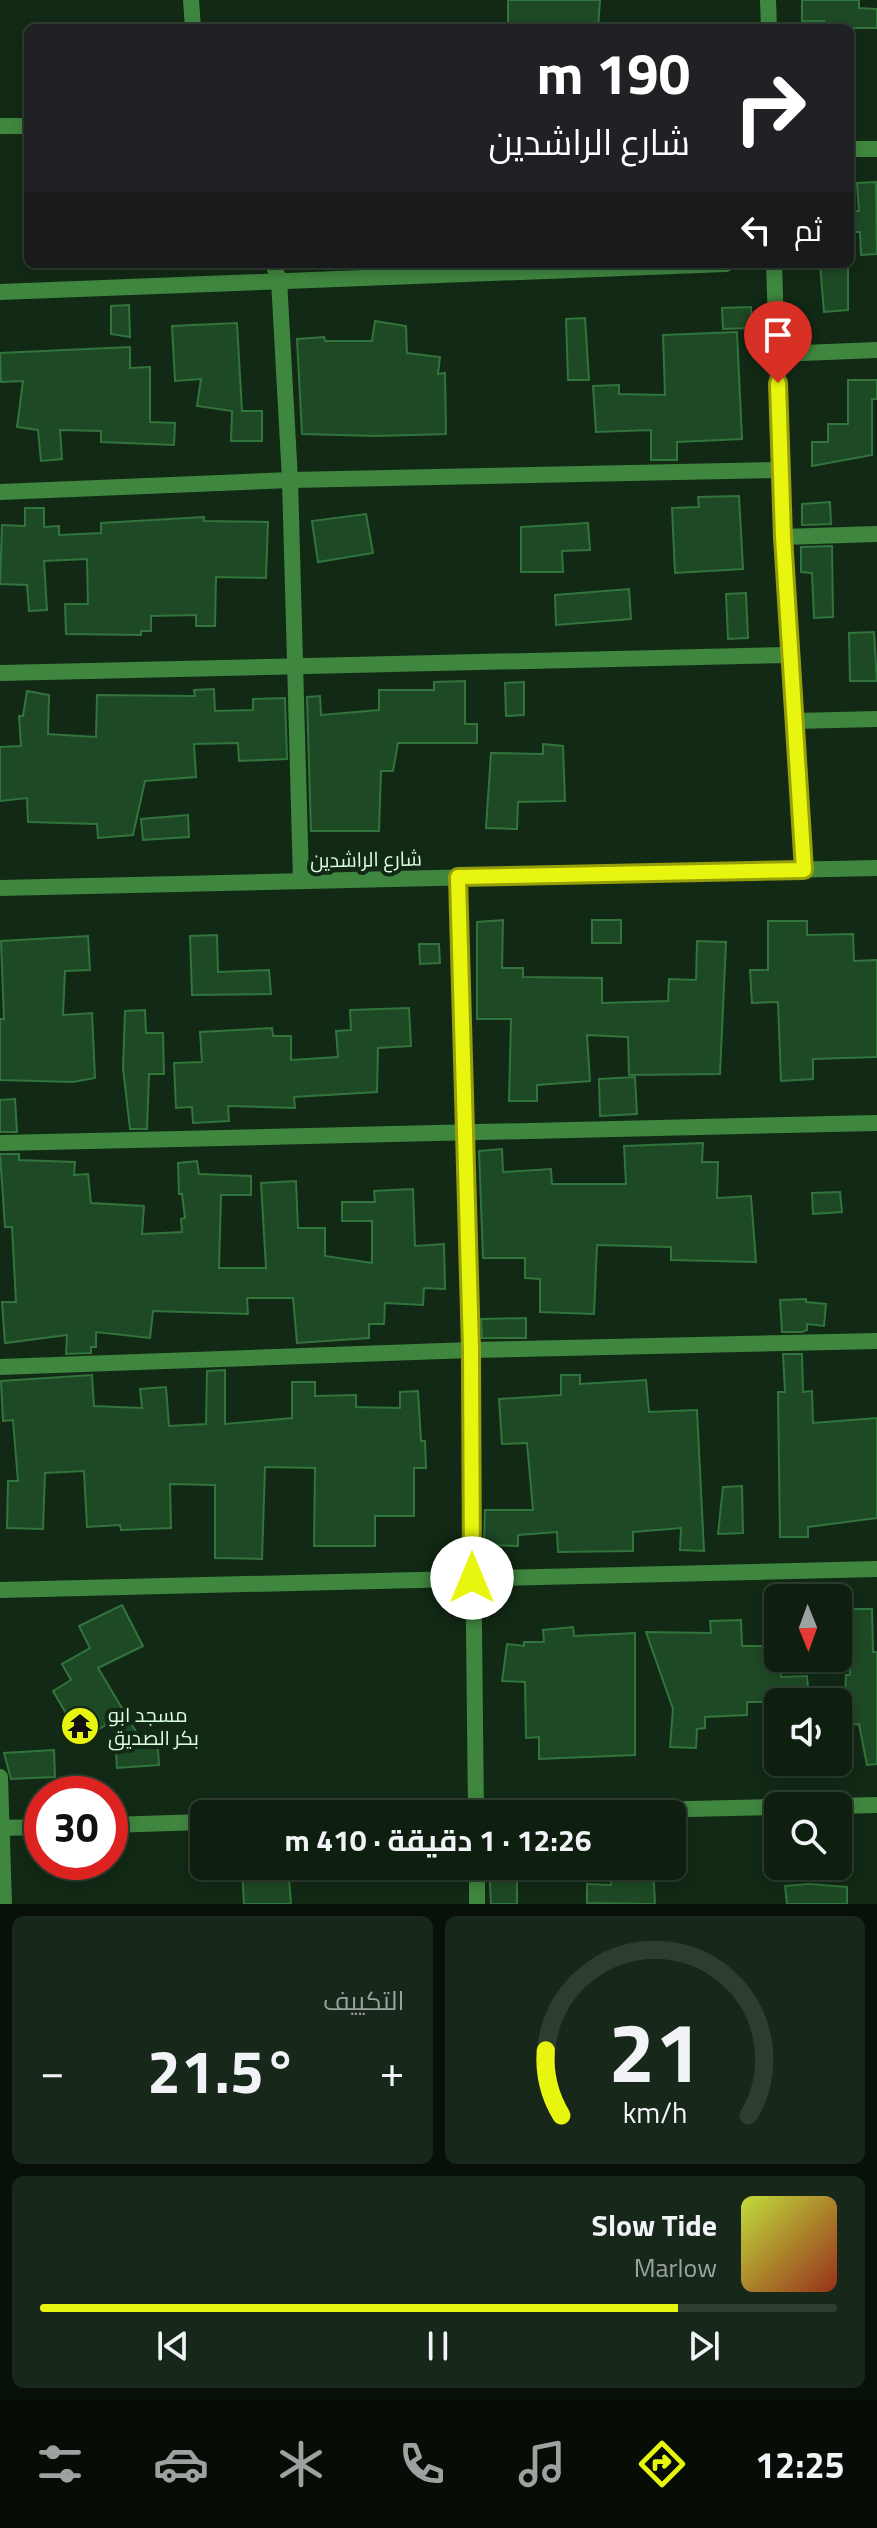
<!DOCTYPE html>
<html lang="ar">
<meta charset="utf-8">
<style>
body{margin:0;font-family:"Titillium Web",Cairo,sans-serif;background:#172719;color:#f1f3f6;direction:rtl;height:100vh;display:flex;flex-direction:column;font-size:30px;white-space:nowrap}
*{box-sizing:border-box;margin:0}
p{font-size:26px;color:#9ba29f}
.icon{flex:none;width:44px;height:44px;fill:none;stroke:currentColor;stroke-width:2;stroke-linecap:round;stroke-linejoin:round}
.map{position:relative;height:1904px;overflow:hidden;direction:ltr}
.side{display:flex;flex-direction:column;gap:12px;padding:12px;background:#081109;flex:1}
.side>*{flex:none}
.top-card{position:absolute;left:24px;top:24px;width:830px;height:244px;border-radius:12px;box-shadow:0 4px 12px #0003,0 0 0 2px #2e3d30;direction:rtl;background:#202124;color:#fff;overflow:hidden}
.needle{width:52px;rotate:179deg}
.fabs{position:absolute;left:764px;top:1584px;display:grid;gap:16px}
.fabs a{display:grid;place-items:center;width:88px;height:88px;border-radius:12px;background:#0e1f10;box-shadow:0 4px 12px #0003,0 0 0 2px #2e3d30;font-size:40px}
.speed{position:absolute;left:24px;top:1776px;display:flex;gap:16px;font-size:40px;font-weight:700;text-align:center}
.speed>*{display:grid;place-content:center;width:104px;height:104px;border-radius:50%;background:#0e1f10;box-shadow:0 4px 12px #0003,0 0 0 2px #2e3d30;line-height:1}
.speed .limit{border:12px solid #d22;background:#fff;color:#111}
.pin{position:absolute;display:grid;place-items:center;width:68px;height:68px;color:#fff;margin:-82px -34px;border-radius:50% 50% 50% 0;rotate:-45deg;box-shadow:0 0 8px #0007}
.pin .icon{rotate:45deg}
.me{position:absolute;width:88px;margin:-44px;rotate:0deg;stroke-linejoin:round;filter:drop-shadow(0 0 6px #0008)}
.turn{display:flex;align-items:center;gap:28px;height:168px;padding:0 32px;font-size:36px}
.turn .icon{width:104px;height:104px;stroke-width:2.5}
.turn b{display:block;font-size:56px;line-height:68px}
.then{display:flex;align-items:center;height:76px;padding:0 32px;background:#0003;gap:16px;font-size:30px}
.big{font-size:60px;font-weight:700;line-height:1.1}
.side .widget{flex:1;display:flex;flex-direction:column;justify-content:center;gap:12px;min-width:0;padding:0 28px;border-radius:12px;background:#172719}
.side .dial{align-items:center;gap:0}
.dial svg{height:208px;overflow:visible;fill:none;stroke:#2e3d30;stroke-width:7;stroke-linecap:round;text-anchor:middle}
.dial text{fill:#f1f3f6;stroke:none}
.song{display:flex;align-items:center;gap:24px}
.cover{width:96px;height:96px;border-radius:12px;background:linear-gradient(135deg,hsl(70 70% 55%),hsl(10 70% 35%))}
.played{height:8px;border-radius:4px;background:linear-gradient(90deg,#e8f60f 80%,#2e3d30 80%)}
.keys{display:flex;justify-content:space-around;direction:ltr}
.heat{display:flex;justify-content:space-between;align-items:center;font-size:44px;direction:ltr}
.side .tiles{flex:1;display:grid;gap:12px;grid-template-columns:1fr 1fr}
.widget:last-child{grid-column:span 2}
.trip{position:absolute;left:190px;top:1800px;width:496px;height:80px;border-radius:12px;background:#0e1f10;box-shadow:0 4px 12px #0003,0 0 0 2px #2e3d30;font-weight:700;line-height:80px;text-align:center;direction:rtl}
.tab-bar{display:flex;height:128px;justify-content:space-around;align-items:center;background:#060c06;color:#9ba29f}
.tab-bar .icon{width:56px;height:56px}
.tab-bar .active{color:#e8f60f}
.tab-bar b{font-size:36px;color:#f1f3f6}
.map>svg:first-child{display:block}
.building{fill:#1e4925;stroke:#31743c;stroke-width:2}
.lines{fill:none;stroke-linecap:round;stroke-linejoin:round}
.minor{stroke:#3f863f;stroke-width:16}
.tertiary{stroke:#3f863f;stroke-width:16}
.route-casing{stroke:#97a00a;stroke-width:20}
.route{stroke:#e8f60f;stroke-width:14}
.labels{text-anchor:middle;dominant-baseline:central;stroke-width:8;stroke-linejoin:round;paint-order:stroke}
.street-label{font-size:20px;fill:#dbfede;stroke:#122915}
.poi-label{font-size:20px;fill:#dbfede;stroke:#122915;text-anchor:start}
</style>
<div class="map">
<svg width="877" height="1904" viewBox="0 0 877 1904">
<rect width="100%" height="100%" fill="#122915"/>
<g class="building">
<polygon points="508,0 600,0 598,28 508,28"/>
<polygon points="802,0 859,0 859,8 877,9 877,28 824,28 824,21 802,21"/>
<polygon points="876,182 877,254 861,255 860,232 850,232 850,211 859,211 857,183"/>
<polygon points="820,264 848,264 848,310 824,312"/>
<polygon points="129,305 130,337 111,334 111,306"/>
<polygon points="751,307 752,328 723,329 722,308"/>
<polygon points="585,318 589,380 568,380 566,319"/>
<polygon points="375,321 406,326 407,353 440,357 438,374 445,373 446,434 376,436 302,434 297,339 324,337 325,341 372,341"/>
<polygon points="237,323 242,411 262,411 262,441 231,441 232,411 197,406 201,379 175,381 172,326"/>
<polygon points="737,332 742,439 677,442 677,460 651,460 651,430 596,432 593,386 619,385 619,394 665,395 663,335"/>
<polygon points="130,347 130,368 150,367 150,422 175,423 174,445 101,442 101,431 60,430 62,459 41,461 38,430 17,427 23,381 1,382 0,353"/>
<polygon points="848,380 877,380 877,399 872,399 872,455 812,466 812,442 828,442 828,424 848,424"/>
<polygon points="739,496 743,569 675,573 672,508 699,507 698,497"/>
<polygon points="830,502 831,524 802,525 802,504"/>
<polygon points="25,508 44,508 44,527 59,526 59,535 101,533 101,523 204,517 204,521 268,522 266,578 216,577 215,626 196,626 196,615 151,616 151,631 141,631 141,635 66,634 65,604 88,604 87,559 44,561 47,610 29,611 27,585 0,584 2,525 25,526"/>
<polygon points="366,514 373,553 318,562 312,521"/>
<polygon points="588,523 590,550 562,551 563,572 521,572 521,527"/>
<polygon points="832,546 833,617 814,618 812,573 801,572 801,547"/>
<polygon points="629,589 631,619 556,625 555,595"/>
<polygon points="746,593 748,638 728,639 726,594"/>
<polygon points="874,632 877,681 850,681 849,633"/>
<polygon points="465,681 465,724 477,724 477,743 398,743 393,771 381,771 379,831 311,831 307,697 320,696 321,715 379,710 379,690 434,690 434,682"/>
<polygon points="524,682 524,715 506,716 505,683"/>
<polygon points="214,689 215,711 253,710 253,699 285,698 287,759 239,761 238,743 194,744 196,777 145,781 133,835 98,838 97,824 28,822 27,798 0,801 0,747 21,746 19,716 23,716 27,691 49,695 48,734 96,737 97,695 195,696 194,690"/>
<polygon points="543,744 563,746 565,801 518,802 517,829 486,828 491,753 543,754"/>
<polygon points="188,815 189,837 143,840 141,819"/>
<polygon points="503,920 502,968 523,968 523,977 602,978 602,1003 668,1001 669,979 696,980 697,941 726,942 720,1074 629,1075 628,1037 587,1035 590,1081 537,1085 537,1101 509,1101 511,1019 477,1019 477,922"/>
<rect x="592" y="920" width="29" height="23"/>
<polygon points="768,921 807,921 807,935 853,934 854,961 877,960 877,1057 813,1059 813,1079 781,1081 778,1002 752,1003 750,970 768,970"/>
<polygon points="217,935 218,972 269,970 271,994 192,995 190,936"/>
<polygon points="88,936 90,970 65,971 63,1015 92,1013 95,1078 73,1082 0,1080 0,1019 4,1019 1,941"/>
<polygon points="419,944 439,944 440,963 420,964"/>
<polygon points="409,1008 411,1046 378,1048 377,1092 294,1097 295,1108 228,1106 229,1121 193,1123 192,1107 176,1108 174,1063 202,1062 200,1032 272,1028 273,1036 291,1036 291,1060 338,1057 336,1031 351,1030 350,1010"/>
<polygon points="145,1010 146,1033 163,1033 164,1074 149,1074 147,1129 130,1129 123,1068 125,1011"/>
<polygon points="635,1077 637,1114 600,1116 599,1079"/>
<polygon points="15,1099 17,1132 0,1132 0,1100"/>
<polygon points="703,1143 702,1162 718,1162 717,1198 751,1196 756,1262 671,1260 671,1247 597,1245 594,1314 540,1312 540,1279 525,1278 525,1258 483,1258 479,1151 502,1149 503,1172 551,1169 552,1184 626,1184 624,1146"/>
<polygon points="0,1154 19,1154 19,1160 75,1162 74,1175 88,1174 91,1203 144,1206 142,1234 182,1232 181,1219 185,1218 182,1194 179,1194 178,1163 197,1161 199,1174 251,1176 251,1195 221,1195 219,1268 266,1268 261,1183 296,1181 298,1228 325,1228 325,1256 372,1263 372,1221 342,1221 342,1202 375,1202 374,1191 413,1189 415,1246 444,1244 445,1289 424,1288 423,1305 385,1303 384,1324 369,1324 369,1338 297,1343 293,1298 247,1298 248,1314 153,1311 150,1338 96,1332 96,1347 91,1347 91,1353 66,1354 67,1335 5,1343 2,1302 16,1302 12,1227 5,1227"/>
<polygon points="840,1192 842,1212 813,1214 812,1193"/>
<polygon points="806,1299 806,1302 826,1304 824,1326 807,1324 807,1330 802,1332 782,1332 780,1300"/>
<polygon points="526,1318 526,1338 482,1338 481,1319"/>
<polygon points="783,1354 802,1354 803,1392 812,1391 813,1423 877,1418 877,1518 808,1527 808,1537 780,1537 778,1392 785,1392"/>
<polygon points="225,1370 225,1424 292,1418 292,1382 315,1382 315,1396 356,1395 356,1407 400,1408 400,1392 418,1391 421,1441 425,1441 426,1468 414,1468 414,1516 375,1516 375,1546 314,1546 315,1468 265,1467 262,1559 215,1558 215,1485 170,1484 171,1528 121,1530 120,1525 87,1527 84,1471 45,1473 43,1529 7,1528 8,1481 18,1481 13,1420 3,1421 1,1381 92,1375 94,1406 142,1408 140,1389 166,1387 169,1426 206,1424 207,1371"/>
<polygon points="561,1375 580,1375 580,1384 646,1380 649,1412 697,1410 704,1551 680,1550 681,1528 633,1532 633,1551 558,1552 557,1532 518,1535 518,1546 484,1545 485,1510 533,1510 527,1443 502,1444 499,1399 561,1395"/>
<polygon points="742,1486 743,1533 718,1534 723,1487"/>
<polygon points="122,1605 143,1646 98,1668 138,1735 157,1734 159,1765 117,1768 114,1720 94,1732 84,1715 71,1722 53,1691 71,1680 62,1664 90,1648 79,1626"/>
<polygon points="850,1609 872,1609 873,1652 877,1652 877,1764 867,1765 859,1724 838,1726 838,1697 845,1696 846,1675 850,1675"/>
<polygon points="741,1620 742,1646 778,1646 781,1677 807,1676 809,1702 747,1702 747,1715 705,1717 705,1728 697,1729 696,1748 670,1747 673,1709 646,1632 711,1633 710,1621"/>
<polygon points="573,1627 574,1636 635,1633 635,1755 539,1759 539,1737 526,1738 525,1682 502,1681 507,1644 524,1646 524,1642 544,1642 543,1630"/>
<polygon points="54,1750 55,1777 11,1779 4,1753"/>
<polygon points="288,1866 291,1904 244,1904 242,1869"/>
<polygon points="489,1866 517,1866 517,1904 491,1904"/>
<polygon points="611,1866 653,1866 655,1904 587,1903 587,1884 611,1885"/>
<polygon points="809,1884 847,1887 847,1904 787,1904 785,1886"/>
</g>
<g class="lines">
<g class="minor">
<polyline points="191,0 193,28"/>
<polyline points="768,0 769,28"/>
<polyline points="0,126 28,126"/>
<polyline points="850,149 877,149"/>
<polyline points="273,264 279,280 290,480 301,880"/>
<polyline points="774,264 783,537 804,870"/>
<polyline points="0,292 726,264"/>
<polyline points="777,354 877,350"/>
<polyline points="0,492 290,480 780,470"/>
<polyline points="783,537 877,534"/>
<polyline points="0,673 789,655"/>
<polyline points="795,721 877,719"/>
<polyline points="458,877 471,1350 476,1814"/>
<polyline points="0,1143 877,1123"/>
<polyline points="0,1367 471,1350 877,1341"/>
<polyline points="0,1590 877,1569"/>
<polyline points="0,1777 4,1904"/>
<polyline points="477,1866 477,1904"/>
</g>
<g class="tertiary">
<polyline points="0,888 877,868"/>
<polyline points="838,1806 877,1805"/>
<polyline points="471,1814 778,1807"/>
<polyline points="110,1825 204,1822"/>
<polyline points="0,1828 42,1827"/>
</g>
</g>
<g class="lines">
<defs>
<polyline id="route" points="472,1578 471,1350 458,877 804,870 783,537 778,383"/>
</defs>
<use href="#route" class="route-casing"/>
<use href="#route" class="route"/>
</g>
<defs>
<symbol id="temple-disc" viewBox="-11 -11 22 22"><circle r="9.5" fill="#e8f60f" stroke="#122915"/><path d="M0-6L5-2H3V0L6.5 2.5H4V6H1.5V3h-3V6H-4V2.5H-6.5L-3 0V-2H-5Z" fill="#111"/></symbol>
</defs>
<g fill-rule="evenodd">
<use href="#temple-disc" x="58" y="1704" width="44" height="44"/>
</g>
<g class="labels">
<g class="street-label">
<text transform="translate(366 859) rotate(-1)">شارع الراشدين</text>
</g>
<g class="poi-label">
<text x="108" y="1714">مسجد ابو<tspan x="108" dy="23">بكر الصديق</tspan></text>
</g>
</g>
</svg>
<div class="fabs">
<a><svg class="needle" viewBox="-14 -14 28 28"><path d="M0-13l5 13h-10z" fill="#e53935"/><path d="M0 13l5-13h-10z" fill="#9ba29f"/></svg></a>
<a><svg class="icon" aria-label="sound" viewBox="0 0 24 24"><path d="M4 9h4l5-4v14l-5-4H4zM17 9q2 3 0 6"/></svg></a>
<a><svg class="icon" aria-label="search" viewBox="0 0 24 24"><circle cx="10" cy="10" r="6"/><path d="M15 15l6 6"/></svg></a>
</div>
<div class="speed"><div class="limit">30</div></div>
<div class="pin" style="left:778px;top:383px;background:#d93025"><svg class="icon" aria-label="arrive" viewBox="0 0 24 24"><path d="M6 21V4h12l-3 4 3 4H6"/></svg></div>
<svg class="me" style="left:472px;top:1578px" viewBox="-20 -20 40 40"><circle r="19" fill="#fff"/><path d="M0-13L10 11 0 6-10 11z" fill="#e8f60f"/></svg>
<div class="trip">12:26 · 1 دقيقة · 410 m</div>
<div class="top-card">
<div class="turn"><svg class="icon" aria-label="right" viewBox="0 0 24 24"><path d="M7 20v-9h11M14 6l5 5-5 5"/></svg><div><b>190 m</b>شارع الراشدين</div></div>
<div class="then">ثم<svg class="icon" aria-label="left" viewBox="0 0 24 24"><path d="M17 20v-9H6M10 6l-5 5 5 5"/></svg></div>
</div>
</div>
<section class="side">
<div class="tiles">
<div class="widget dial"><svg viewBox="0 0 100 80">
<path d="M14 69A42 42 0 1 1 86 69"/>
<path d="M14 69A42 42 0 0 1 8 44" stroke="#e8f60f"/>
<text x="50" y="56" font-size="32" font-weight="700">21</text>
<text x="50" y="72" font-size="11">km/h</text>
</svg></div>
<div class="widget"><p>التكييف</p>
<div class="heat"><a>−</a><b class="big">21.5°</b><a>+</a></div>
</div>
<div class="widget">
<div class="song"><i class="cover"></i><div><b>Slow Tide</b><p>Marlow</p></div></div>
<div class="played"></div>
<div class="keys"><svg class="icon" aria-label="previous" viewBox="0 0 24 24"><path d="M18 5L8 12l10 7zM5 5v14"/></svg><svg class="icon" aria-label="pause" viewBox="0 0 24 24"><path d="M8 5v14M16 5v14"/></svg><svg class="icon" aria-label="next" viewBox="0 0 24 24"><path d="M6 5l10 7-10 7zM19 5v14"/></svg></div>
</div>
</div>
</section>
<nav class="tab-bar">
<b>12:25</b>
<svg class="icon active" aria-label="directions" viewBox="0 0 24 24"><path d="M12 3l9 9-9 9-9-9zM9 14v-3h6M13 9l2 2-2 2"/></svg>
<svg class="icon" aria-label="music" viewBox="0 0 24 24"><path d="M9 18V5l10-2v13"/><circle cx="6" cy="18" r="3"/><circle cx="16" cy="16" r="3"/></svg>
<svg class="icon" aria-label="phone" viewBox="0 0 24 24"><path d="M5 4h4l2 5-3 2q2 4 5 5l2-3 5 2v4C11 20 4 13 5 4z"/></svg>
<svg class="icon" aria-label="climate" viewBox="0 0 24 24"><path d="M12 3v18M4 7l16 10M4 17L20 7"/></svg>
<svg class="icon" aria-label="car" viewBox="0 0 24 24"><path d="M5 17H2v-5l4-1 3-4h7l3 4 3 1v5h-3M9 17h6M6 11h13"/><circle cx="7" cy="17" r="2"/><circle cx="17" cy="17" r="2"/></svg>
<svg class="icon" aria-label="filters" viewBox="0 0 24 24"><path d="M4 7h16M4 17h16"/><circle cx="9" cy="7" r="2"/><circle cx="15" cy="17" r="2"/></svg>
</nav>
